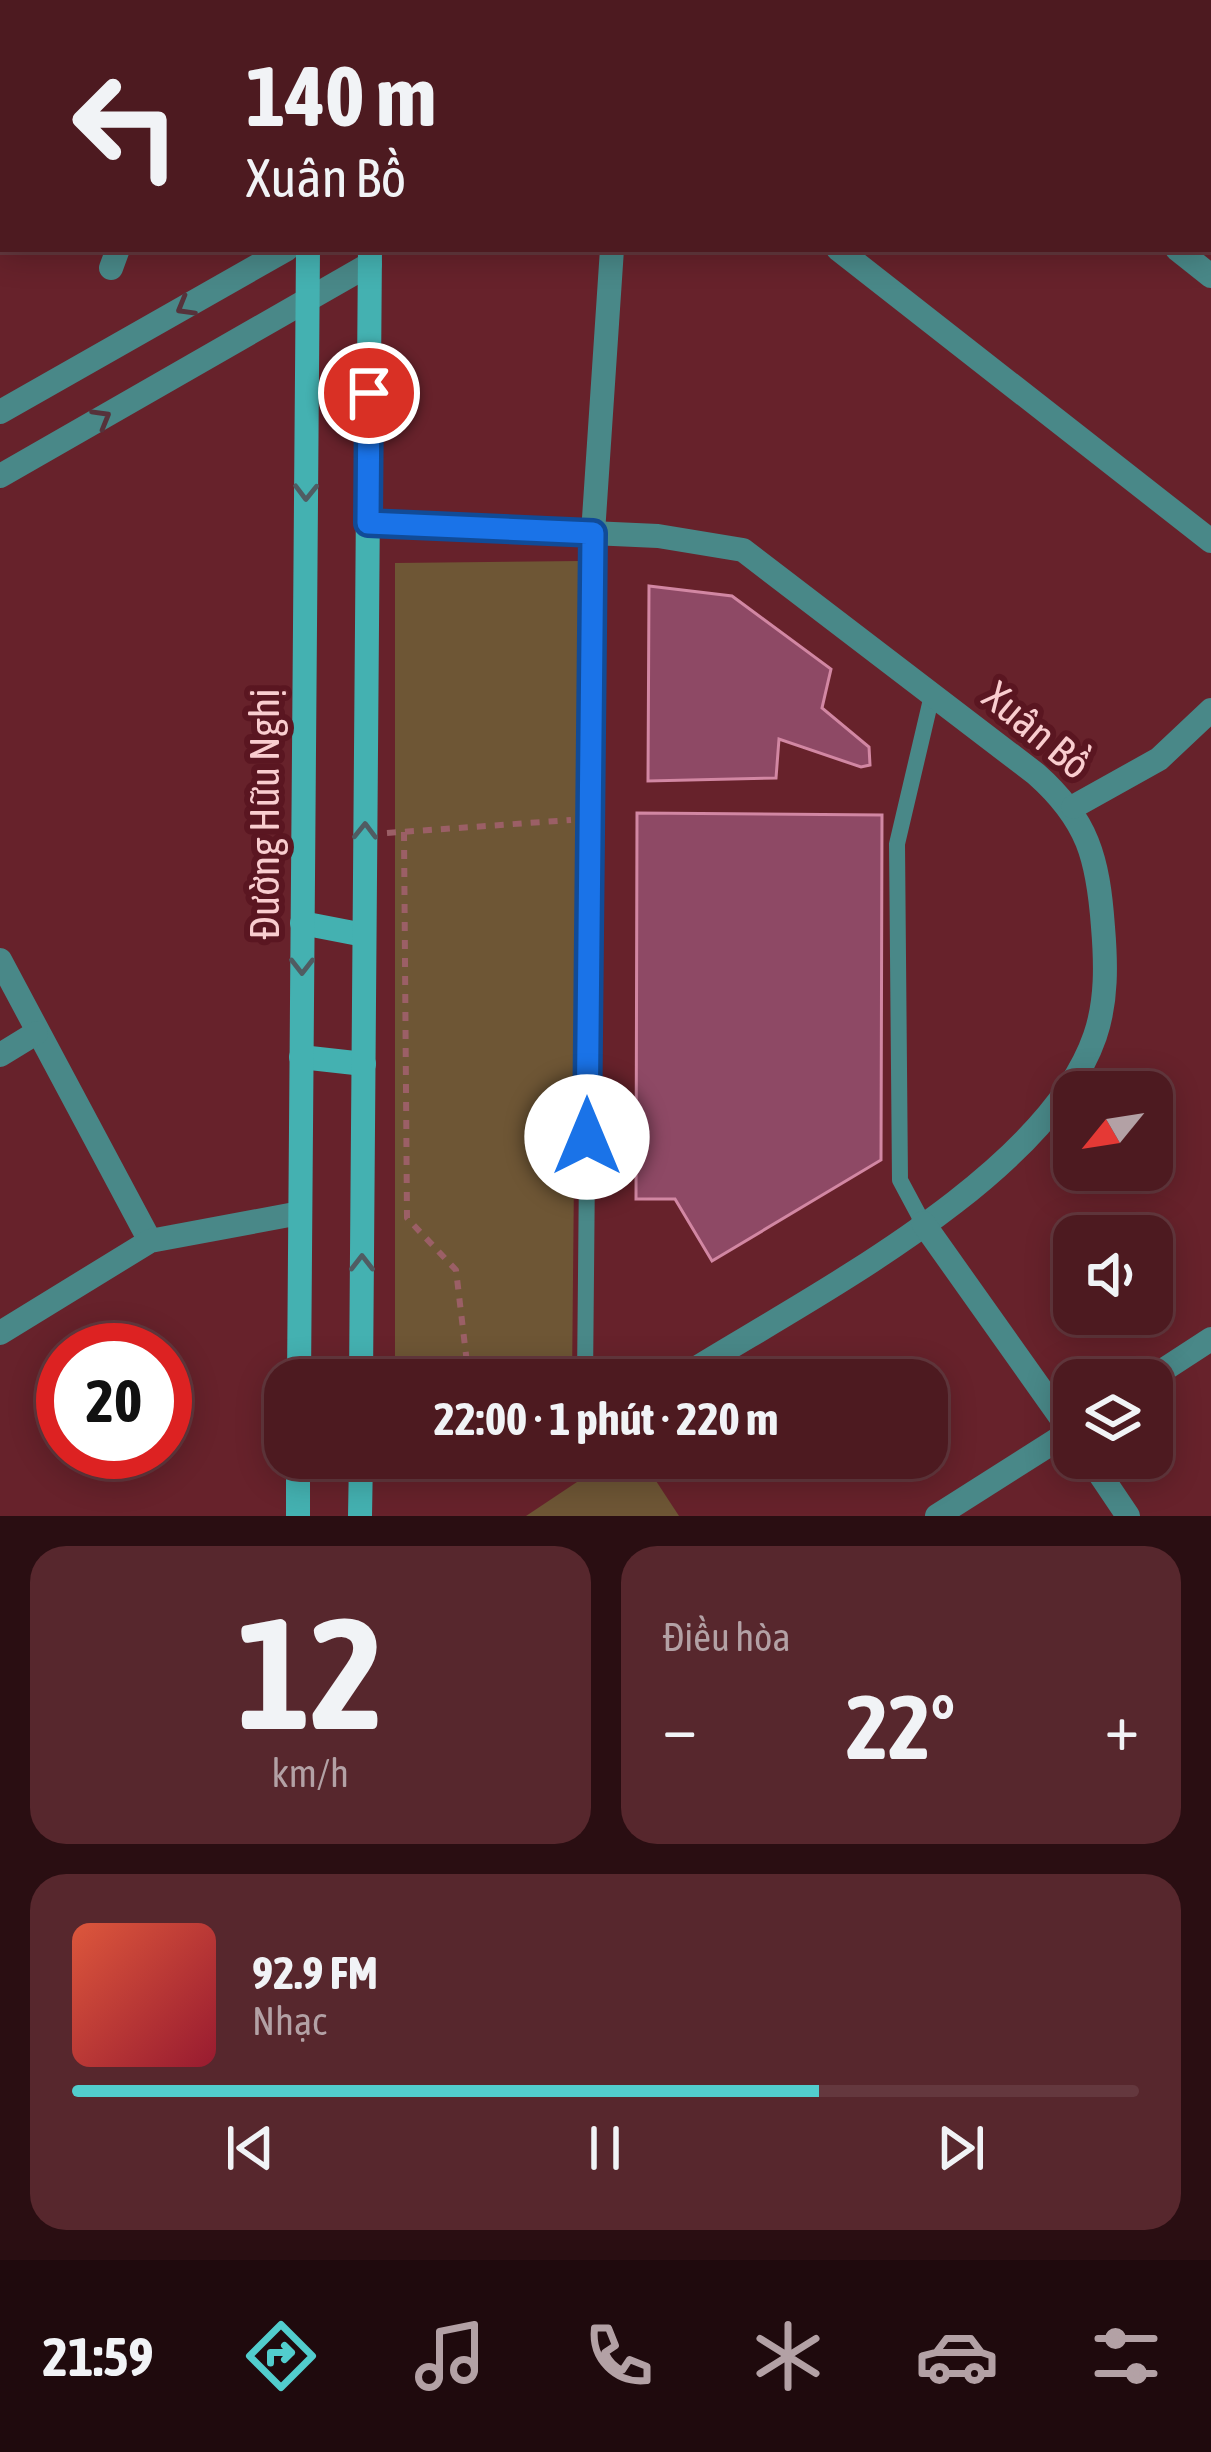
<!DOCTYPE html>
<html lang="vi">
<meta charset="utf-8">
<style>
body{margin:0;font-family:"Asap Condensed",sans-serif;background:#57272d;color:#f1f3f6;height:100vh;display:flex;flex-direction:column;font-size:45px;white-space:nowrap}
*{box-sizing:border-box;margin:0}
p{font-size:39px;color:#b3a1a5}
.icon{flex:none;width:66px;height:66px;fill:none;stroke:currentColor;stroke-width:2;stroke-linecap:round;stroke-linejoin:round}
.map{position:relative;height:1516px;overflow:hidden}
.side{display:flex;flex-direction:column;gap:30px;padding:30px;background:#2a0e12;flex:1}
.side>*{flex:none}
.top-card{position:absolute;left:0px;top:0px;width:1212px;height:252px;box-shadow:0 6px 30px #0003,0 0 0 3px #64383e;background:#4d1a20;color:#f1f3f6;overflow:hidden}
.needle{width:78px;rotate:240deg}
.fabs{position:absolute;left:1053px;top:1071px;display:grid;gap:24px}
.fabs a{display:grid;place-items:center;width:120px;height:120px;border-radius:24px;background:#4d1a20;box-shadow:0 6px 30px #0003,0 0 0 3px #64383e;font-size:60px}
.speed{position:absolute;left:36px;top:1323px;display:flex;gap:24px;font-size:60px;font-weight:700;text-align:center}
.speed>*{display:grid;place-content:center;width:156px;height:156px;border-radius:50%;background:#4d1a20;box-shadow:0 6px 30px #0003,0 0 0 3px #64383e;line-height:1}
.speed .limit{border:18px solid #d22;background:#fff;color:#111}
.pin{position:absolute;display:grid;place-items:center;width:102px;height:102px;color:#fff;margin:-51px;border:6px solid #fff;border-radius:50%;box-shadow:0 3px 12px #0007}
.me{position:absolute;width:132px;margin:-66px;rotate:0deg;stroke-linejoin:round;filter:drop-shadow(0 0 9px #0008)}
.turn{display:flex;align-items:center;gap:42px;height:252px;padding:0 48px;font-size:54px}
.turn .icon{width:156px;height:156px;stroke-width:2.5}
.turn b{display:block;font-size:84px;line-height:102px}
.big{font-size:90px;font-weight:700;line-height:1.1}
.side .widget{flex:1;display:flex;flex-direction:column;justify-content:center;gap:18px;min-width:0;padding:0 42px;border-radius:36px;background:#57272d}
.side .dial{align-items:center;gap:0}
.dial b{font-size:156px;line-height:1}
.song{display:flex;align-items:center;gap:36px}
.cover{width:144px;height:144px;border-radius:18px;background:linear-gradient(135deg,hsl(10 70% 55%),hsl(350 70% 35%))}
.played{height:12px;border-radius:6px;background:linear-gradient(90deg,#52cdcd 70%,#64383e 70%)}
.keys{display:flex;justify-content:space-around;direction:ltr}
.heat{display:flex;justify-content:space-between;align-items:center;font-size:66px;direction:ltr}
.side .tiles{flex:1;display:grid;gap:30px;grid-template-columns:1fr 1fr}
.widget:last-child{grid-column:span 2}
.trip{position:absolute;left:264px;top:1359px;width:684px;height:120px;border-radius:36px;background:#4d1a20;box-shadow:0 6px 30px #0003,0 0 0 3px #64383e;font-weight:700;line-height:120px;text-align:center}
.tab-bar{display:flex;height:192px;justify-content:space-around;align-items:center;background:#1f0a0d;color:#b3a1a5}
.tab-bar .icon{width:84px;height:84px}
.tab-bar .selected{color:#52cdcd}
.tab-bar b{font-size:54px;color:#f1f3f6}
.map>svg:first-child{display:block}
.green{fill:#6e5635}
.building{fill:#8e4965;stroke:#d287a3;stroke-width:3}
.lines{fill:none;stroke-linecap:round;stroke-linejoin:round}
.path{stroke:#9b5f66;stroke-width:6;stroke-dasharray:9 9;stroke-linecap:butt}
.service{stroke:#498888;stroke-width:16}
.minor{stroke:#498888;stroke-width:24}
.tertiary{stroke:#498888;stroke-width:24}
.secondary{stroke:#44b1b1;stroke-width:24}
.oneway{stroke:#56323b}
.oneway2{stroke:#505c62}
.route-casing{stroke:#114b97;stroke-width:30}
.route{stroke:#1a73e8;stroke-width:21}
.labels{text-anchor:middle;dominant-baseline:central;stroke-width:12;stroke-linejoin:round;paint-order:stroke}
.street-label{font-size:42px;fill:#f9cdcf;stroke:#5a1621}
</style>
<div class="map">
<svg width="1211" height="1516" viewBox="0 0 1211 1516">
<rect width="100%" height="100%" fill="#67222b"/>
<g class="green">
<polygon points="580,561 572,1380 395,1380 395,563"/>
<polygon points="613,1458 641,1458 679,1516 526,1516"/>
</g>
<g class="building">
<polygon points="526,0 671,0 524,3"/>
<polygon points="0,73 3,74 3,230 0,229"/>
<polygon points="649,586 732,596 831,669 822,708 869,747 870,765 861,767 779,739 776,778 648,781"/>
<polygon points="637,813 882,815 881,1160 712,1261 675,1199 636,1199"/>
</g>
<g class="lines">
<g class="path">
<polyline points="404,832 407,1218 456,1270 469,1380"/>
<polyline points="387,833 571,820"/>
</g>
<g class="service">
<polyline points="923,1223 900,1180 897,844 932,695"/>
<polyline points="585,1380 593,533"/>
</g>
<g class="minor">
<polyline points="868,0 872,3"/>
<polyline points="700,3 702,0"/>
<polyline points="0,25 3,26"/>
<polyline points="838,249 1211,541"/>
<polyline points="1177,249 1211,276"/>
<polyline points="111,268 118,249"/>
<path d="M368 523 658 536 743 550 1036 774C1088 820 1098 858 1103 927 1106 963 1107 1001 1095 1036 1046 1179 802 1301 677 1380"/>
<polyline points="593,533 612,249"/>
<polyline points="1073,807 1159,759 1211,710"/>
<polyline points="0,960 150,1241"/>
<polyline points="0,1055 36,1033"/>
<polyline points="923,1223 1074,1436"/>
<polyline points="0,1333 150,1241 300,1213"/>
<polyline points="1148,1380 1211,1339"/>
<polyline points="1089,1458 1128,1516"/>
<polyline points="937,1516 1074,1429"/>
</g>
<g class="tertiary">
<polyline points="0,412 287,249"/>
<polyline points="0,476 370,264"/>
</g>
<g class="secondary">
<polyline points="310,3 310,0"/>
<polyline points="371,3 371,0"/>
<polyline points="302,923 364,935"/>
<polyline points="301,1057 364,1064"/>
<polyline points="299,1380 308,249"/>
<polyline points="361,1380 370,249"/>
<polyline points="298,1516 298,1458"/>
<polyline points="360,1516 361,1458"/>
</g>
</g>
<defs><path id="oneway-chevron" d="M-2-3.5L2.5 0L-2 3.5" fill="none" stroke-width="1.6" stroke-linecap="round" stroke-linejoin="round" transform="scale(3)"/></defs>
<g class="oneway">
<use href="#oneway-chevron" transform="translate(185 307) rotate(150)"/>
<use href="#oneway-chevron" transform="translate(102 418) rotate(-30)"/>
</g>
<g class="oneway2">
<use href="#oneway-chevron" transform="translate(306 492) rotate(91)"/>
<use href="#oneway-chevron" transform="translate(365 831) rotate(-89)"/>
<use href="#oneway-chevron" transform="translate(302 966) rotate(90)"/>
<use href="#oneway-chevron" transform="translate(362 1263) rotate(-90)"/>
</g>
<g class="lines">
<defs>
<polyline id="route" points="369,393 368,523 593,533 587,1137"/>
</defs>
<use href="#route" class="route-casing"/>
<use href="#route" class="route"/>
</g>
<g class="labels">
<g class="street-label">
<text transform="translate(1037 730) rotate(40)">Xuân Bồ</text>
<text transform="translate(264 814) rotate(-90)">Đường Hữu Nghị</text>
</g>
</g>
</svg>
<div class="fabs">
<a><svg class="needle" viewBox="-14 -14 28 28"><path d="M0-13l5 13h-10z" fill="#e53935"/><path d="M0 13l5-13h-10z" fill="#b3a1a5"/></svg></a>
<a><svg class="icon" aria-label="sound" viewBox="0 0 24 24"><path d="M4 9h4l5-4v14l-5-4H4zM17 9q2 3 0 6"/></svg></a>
<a><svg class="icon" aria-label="layers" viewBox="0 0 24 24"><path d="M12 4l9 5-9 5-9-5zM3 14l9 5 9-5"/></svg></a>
</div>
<div class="speed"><div class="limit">20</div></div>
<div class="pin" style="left:369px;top:393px;background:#d93025"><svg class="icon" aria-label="arrive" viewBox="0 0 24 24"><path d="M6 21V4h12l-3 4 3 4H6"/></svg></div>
<svg class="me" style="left:587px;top:1137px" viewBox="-20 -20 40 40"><circle r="19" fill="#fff"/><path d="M0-13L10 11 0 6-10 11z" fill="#1a73e8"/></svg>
<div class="trip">22:00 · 1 phút · 220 m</div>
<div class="top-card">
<div class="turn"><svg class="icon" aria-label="left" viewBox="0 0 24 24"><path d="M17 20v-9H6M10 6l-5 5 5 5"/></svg><div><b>140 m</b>Xuân Bồ</div></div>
</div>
</div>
<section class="side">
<div class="tiles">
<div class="widget dial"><b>12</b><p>km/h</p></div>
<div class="widget"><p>Điều hòa</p>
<div class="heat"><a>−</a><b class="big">22°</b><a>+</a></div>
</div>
<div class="widget">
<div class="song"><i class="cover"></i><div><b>92.9 FM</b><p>Nhạc</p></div></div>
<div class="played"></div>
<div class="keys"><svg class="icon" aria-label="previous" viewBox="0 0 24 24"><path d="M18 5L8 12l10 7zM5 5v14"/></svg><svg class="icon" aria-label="pause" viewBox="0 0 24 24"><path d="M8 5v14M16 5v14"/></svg><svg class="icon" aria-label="next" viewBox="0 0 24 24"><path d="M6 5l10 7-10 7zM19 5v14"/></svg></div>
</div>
</div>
</section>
<nav class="tab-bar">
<b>21:59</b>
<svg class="icon selected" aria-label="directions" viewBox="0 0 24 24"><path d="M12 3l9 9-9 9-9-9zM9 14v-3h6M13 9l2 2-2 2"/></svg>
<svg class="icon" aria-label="music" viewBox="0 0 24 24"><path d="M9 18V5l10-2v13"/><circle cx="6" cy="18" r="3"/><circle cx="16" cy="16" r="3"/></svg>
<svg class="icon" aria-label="phone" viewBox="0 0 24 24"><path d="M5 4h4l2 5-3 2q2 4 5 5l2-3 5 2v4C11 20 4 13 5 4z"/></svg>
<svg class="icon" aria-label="climate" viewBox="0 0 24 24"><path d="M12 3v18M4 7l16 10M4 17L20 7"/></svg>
<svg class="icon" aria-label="car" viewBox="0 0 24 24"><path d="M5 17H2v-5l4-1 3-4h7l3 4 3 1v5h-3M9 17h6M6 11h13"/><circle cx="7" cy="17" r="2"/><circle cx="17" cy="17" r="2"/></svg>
<svg class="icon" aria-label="filters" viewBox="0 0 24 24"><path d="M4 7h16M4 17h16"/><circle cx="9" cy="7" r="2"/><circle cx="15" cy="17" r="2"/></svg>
</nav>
